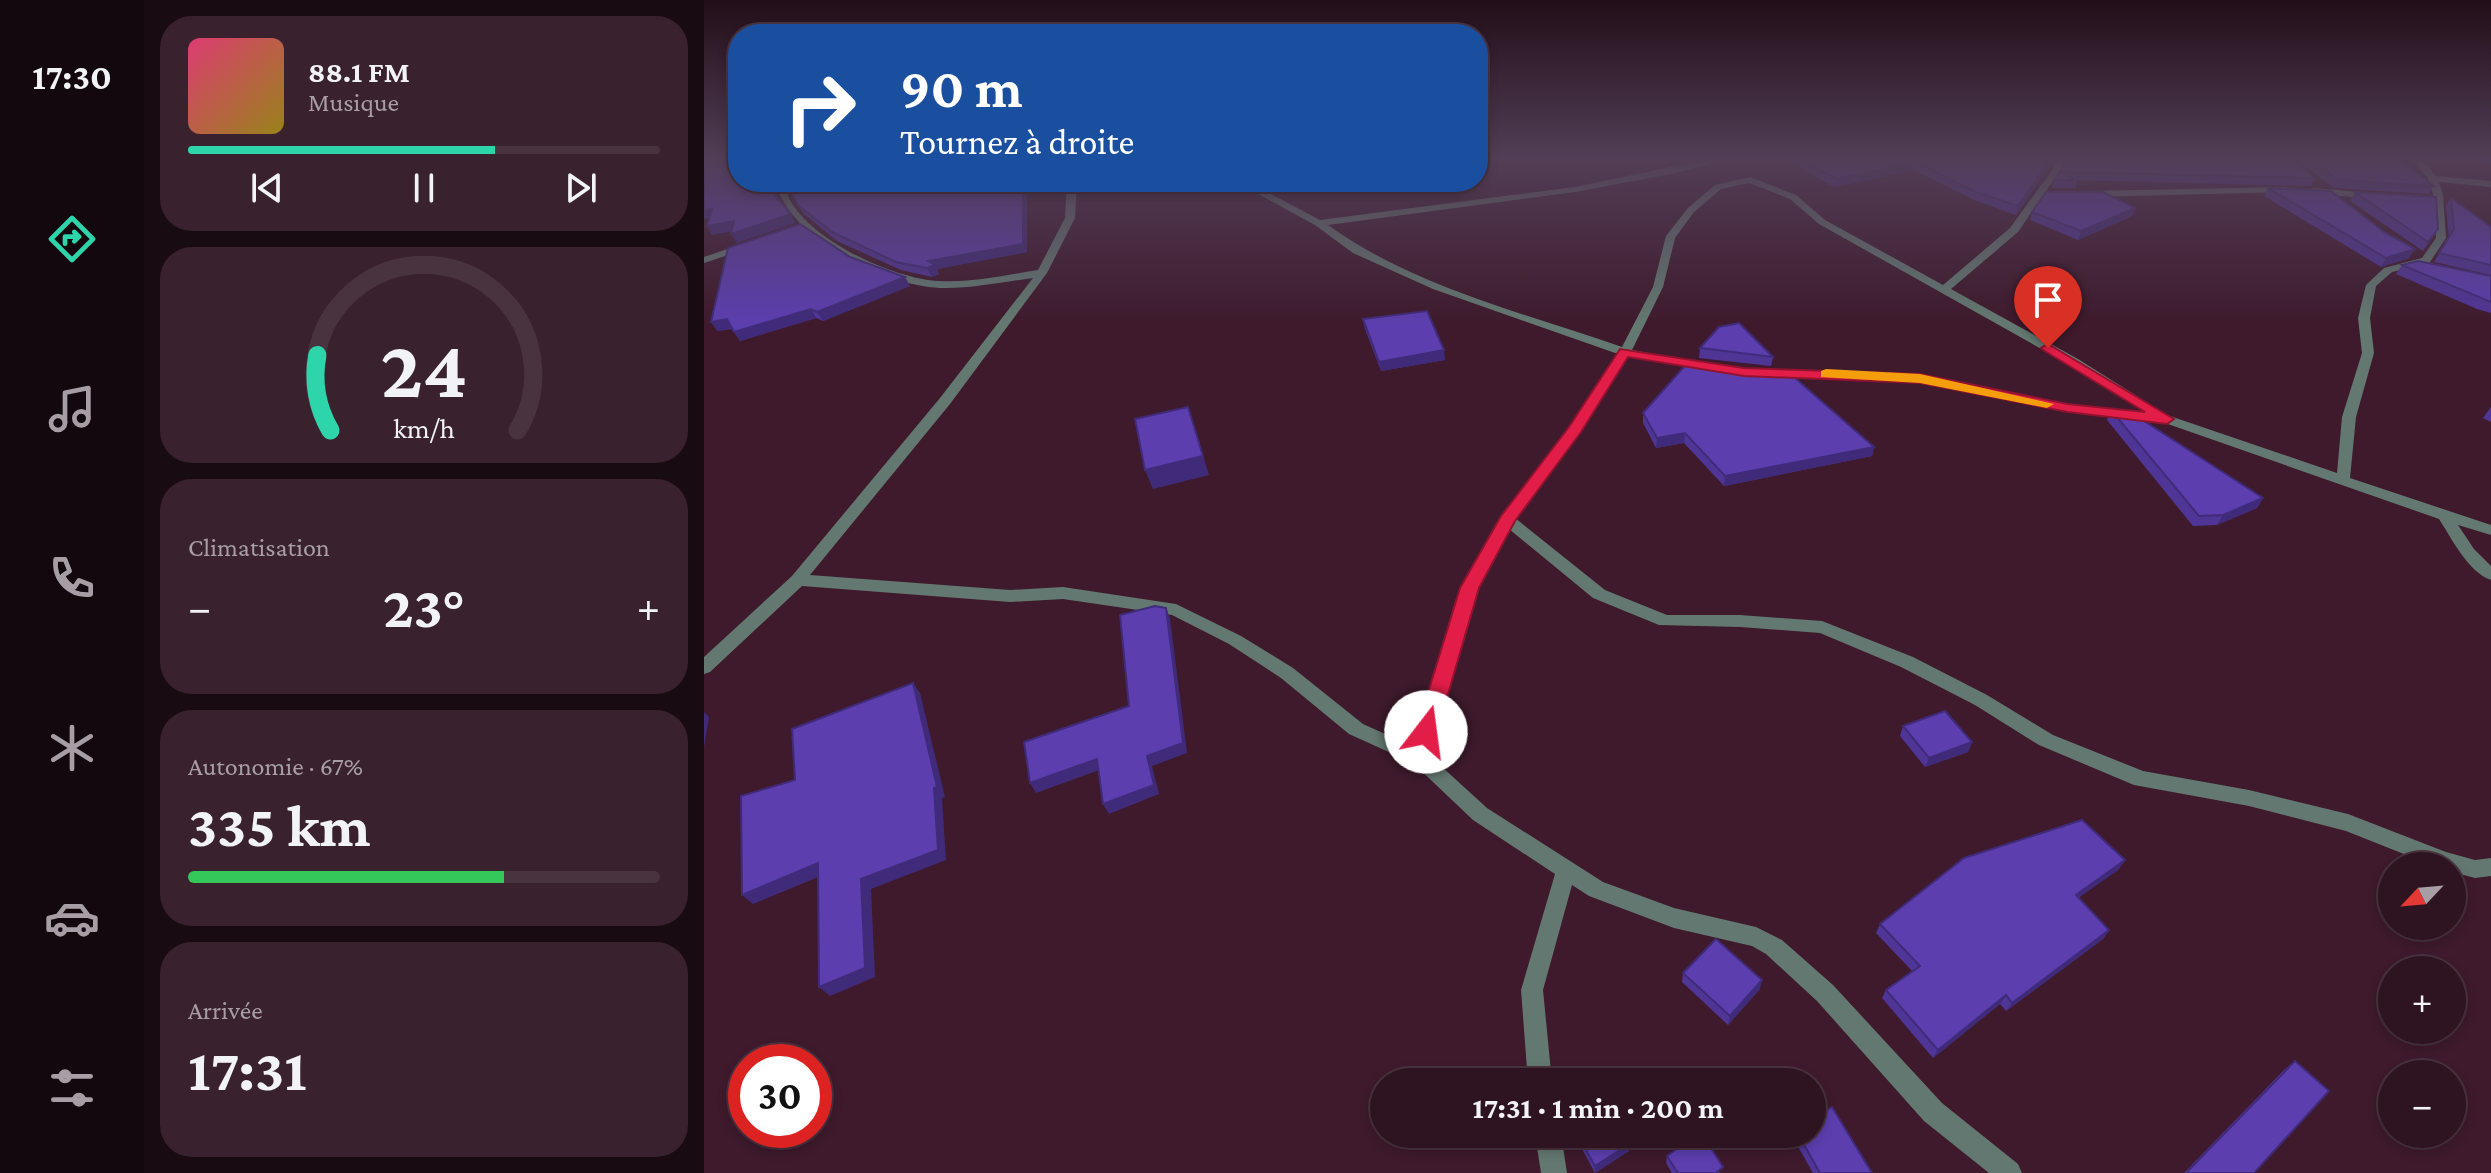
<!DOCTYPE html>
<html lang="fr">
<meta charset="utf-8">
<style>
body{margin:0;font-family:"Crimson Pro",serif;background:#3a212e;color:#f1f3f6;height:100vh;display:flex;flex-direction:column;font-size:30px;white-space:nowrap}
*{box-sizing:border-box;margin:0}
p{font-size:26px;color:#a79ea5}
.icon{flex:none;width:44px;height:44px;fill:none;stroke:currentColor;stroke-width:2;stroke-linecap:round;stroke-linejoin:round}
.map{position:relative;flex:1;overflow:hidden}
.panel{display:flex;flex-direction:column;gap:16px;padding:16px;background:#190b12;width:560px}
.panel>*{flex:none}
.banner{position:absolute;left:24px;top:24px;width:760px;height:168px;border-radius:32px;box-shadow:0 4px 12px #0003,0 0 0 2px #49333f;background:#1a4fa0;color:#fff;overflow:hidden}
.needle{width:52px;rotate:244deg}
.tools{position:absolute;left:1674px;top:852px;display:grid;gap:16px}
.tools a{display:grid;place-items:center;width:88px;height:88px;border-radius:50%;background:#2e1421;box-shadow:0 4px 12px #0003,0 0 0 2px #49333f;font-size:40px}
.speed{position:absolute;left:24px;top:1044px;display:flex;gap:16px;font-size:40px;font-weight:700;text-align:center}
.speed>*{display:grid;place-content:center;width:104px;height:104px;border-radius:50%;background:#2e1421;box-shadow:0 4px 12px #0003,0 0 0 2px #49333f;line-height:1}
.speed .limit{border:12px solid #d22;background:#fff;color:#111}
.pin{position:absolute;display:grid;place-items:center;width:68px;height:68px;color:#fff;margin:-82px -34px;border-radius:50% 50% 50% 0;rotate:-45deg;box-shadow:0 0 8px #0007}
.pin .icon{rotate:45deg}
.me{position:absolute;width:88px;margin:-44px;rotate:15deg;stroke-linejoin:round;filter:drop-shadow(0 0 6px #0008)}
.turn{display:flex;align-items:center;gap:28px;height:168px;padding:0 40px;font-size:36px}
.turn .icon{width:104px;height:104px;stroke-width:2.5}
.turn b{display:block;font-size:56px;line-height:68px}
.big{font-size:60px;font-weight:700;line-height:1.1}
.panel .tile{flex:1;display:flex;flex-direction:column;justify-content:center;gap:12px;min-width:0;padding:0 28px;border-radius:32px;background:#3a212e}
.panel .dial{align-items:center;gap:0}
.dial svg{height:208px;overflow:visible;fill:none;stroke:#49333f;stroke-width:7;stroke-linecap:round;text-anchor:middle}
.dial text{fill:#f1f3f6;stroke:none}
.song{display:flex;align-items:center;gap:24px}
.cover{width:96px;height:96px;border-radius:12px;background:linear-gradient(135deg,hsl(340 70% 55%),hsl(50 70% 35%))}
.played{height:8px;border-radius:4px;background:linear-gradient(90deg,#2ed4aa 65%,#49333f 65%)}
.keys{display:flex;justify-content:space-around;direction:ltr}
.heat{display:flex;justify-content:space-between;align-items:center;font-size:44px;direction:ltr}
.charge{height:12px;border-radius:6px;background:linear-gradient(90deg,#34c759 67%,#49333f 0)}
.trip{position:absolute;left:666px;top:1068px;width:456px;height:80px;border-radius:40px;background:#2e1421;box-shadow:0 4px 12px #0003,0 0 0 2px #49333f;font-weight:700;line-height:80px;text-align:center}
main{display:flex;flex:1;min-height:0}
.menu{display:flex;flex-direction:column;width:144px;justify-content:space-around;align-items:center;background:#12080d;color:#a79ea5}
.menu .icon{width:56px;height:56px}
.menu .current{color:#2ed4aa}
.menu b{font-size:36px;color:#f1f3f6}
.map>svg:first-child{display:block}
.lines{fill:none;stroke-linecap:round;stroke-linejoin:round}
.minor{fill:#637870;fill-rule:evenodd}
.wall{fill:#4f3596}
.shaded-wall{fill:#402b7a}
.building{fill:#5c3eae;stroke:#402b7a;stroke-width:2}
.route{fill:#e11d48;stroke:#92132f;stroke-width:2}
.slow{fill:#f59e0b}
</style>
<main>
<nav class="menu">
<b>17:30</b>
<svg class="icon current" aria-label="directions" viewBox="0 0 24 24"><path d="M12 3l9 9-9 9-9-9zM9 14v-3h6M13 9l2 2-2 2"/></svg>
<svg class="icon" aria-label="music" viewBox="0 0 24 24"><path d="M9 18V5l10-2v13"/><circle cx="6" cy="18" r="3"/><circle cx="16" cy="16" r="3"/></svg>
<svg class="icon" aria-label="phone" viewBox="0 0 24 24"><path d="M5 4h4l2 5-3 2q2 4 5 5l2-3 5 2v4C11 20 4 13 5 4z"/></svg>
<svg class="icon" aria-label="climate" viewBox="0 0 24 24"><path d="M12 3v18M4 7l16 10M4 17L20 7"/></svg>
<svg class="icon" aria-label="car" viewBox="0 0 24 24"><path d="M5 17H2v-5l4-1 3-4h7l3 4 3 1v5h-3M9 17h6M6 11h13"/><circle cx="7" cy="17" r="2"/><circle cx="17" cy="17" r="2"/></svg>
<svg class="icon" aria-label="filters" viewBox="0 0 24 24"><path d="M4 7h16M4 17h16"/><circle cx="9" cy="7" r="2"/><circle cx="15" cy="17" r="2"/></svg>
</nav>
<section class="panel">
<div class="tile">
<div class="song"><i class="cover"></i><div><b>88.1 FM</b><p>Musique</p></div></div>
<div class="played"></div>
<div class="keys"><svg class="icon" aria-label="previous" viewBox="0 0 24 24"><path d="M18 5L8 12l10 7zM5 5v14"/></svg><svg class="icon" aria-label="pause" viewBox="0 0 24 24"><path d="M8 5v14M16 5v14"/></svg><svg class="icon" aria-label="next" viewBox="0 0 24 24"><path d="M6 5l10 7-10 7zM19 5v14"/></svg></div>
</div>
<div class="tile dial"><svg viewBox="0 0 100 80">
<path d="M14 69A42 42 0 1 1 86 69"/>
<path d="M14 69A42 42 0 0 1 9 40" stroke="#2ed4aa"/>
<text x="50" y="56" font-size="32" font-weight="700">24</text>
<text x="50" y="72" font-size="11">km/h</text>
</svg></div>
<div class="tile"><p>Climatisation</p>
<div class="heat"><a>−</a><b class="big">23°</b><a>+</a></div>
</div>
<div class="tile"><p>Autonomie · 67%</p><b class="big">335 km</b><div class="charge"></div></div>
<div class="tile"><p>Arrivée</p><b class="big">17:31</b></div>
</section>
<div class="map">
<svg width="1787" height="1173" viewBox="0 0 1787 1173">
<rect width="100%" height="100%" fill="#3e1a2c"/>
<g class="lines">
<g class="minor">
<path d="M1010 158H1026L972 173 871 192 624 225C708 286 820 313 918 347L949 287 962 236 984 208 1011 185 1046 177 1092 195 1121 220 1239 285 1306 228 1349 169 1352 158H1361L1357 169 1314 232 1247 289 1374 359 1463 415 1633 473 1638 417 1658 353 1654 318 1662 285 1680 268 1718 258 1732 238 1729 194 1723 177 1706 158H1716L1732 176 1787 181V187L1735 182 1739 194 1742 238 1726 262 1688 272 1672 286 1666 318 1670 353 1652 417 1646 478 1787 525V535L1754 525 1770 549 1787 566V580C1764 572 1748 539 1735 519L1461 423 1364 412 1216 382 1061 376V370L1065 369 1216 374 1364 404 1443 413 1366 365 1115 224 1086 199 1045 183 1017 189 990 212 971 238 959 287 928 350 1006 364V370L924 356 876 432 811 518 901 590 963 615H1036L1118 621 1209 657 1283 695 1349 735 1439 771 1545 790 1644 814 1742 852 1771 860 1787 858V876L1771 878 1748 872V866H1730L1642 831 1545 806 1430 785 1335 745 1271 705 1197 667 1116 633 1036 627 955 625 889 598 805 529 774 588 726 756 783 808 899 882 970 908 1052 927 1078 940 1129 985 1238 1103 1314 1164 1318 1173H1285L1220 1121 1113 1001 1062 954 1048 946 970 928 885 896 868 885 839 990 848 1082H824L817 990 851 874 769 820 709 763 645 734 577 678 525 644 468 615 359 599 306 602 98 586 6 672 0 674V657L88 576 236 398 329 278C298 282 267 289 236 288 179 285 88 241 71 182H81C82 188 83 195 86 200 108 241 190 279 235 281 268 283 301 275 334 270L361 218 363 182H373L371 218 343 273 246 404 106 575 306 590 359 587 472 604 537 636 589 668 659 724 710 747 758 588 798 516 866 427 914 354 729 289 649 253 611 225 532 182H544L616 220 871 187Z"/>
<polygon points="1582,187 1585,188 1585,192 1385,197 1380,194 1385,191"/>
<polygon points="1609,188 1669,193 1674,196 1669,199 1606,193 1604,191"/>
<polygon points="44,242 49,245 48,247 0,263 0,257"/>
<polygon points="831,1134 857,1134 863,1173 837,1173"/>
</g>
</g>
<g class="wall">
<polygon points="1085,158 1350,158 1312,215 1270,200 1210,170 1131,187 1106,174"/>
<polygon points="1590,158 1693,158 1730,186 1725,194 1630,188"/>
<polygon points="1769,158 1787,158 1787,165"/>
<polygon points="1356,172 1611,178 1607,186 1373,180 1371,188 1348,188 1350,180"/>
<polygon points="82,182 323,182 323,252 233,269 235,274 228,277 197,270 133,241 99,213"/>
<polygon points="1564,188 1705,258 1677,267 1560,196"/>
<polygon points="1651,192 1734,229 1719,251 1646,201"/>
<polygon points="1747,198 1787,227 1787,275 1730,262 1745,238 1742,206"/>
<polygon points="1431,208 1428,216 1374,240 1326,220 1328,212"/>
<polygon points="1698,265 1787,276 1787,313 1773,309 1692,274"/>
<polygon points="201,277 206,286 119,321 112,318 36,341 28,329 13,331"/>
<polygon points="659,319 741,360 677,371 661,329"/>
<polygon points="996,348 1069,357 1067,366 995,358"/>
<polygon points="1787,407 1787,422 1779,418"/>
<polygon points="1407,410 1559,498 1553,508 1513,525 1489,526 1403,420"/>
<polygon points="939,413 1170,447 1168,456 1020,486 980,443 952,448 939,423"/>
<polygon points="1199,726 1268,742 1264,752 1221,767 1196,736"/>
<polygon points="1421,860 1414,870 1374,898 1405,930 1399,939 1302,1011 1296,1004 1229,1058 1178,998 1182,990 1208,971 1172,933 1176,924"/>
<polygon points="979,973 1056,989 1024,1025 978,982"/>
<polygon points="1591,1061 1550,1173 1480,1173 1581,1069"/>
<polygon points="870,1134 920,1134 925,1144 925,1151 891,1173"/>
<polygon points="1088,1134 1108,1134 1168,1173 1109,1173 1088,1136"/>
<polygon points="963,1156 1018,1173 968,1173 962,1163"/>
</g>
<g class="shaded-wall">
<polygon points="1347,158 1350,158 1312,215 1314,206"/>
<polygon points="1212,162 1210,170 1131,187 1133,179"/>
<polygon points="319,182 323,182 323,252 233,269 235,274 228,277 223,268 224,261"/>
<polygon points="1431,208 1428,216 1374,240 1377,231"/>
<polygon points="8,209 14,217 0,219 0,210"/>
<polygon points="87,214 92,223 33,243 27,234"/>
<polygon points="30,221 35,230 8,235 3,226"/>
<polygon points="1711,249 1705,258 1677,267 1682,258"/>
<polygon points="201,277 206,286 119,321 113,312"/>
<polygon points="107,309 112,318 36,341 30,332"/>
<polygon points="23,319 29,328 13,331 7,322"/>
<polygon points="740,350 741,360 677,371 675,362"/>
<polygon points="484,407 505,475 449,489 441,470"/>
<polygon points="981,433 980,443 952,448 953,438"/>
<polygon points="1170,447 1168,456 1020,486 1021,476"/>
<polygon points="1559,498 1553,508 1513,525 1519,515"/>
<polygon points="462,608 466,618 483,753 448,766 455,794 405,814 399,804 443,756"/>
<polygon points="209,683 216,693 241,797 238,798 242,860 167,889 171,977 126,996 115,987 157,879"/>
<polygon points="0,712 5,717 0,747"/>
<polygon points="1268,742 1264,752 1221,767 1225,758"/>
<polygon points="393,759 398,769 332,793 326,783"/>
<polygon points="1421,860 1414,870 1365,904 1372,895"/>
<polygon points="114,863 124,873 49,904 38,895"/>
<polygon points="1405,930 1399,939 1302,1011 1308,1003"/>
<polygon points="1058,980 1056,989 1024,1025 1026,1016"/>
<polygon points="1302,995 1296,1004 1229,1058 1234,1050"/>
<polygon points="925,1144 925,1151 891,1173 891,1166"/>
</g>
<g class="building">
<polygon points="5,158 34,158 34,182 66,182 69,193 87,214 27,234 30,221 3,226 8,209 0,210 0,159"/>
<polygon points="1097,158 1347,158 1314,206 1272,192 1212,162 1133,179 1107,166"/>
<polygon points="1363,158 1586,158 1611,178 1356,172"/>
<polygon points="1605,158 1693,158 1730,186 1634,180"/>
<polygon points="1356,172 1373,180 1350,180"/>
<polygon points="82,182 319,182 319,244 224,261 231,265 223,268 192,262 128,232 94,205"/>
<polygon points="1564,188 1627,191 1680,232 1711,249 1682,258"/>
<polygon points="1342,192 1399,192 1431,208 1377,231 1328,212"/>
<polygon points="1651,192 1732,197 1734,229 1724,242"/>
<polygon points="1747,198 1787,227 1787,265 1735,253 1750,229"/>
<polygon points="96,224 146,257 201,277 113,312 107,309 30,332 23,319 7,322 24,248"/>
<polygon points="1714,261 1787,276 1787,302 1698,265"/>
<polygon points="723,311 740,350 675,362 659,319"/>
<polygon points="1035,323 1069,357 996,348 1015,327"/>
<polygon points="986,360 1041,370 1083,371 1170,447 1021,476 981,433 953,438 939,413"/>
<polygon points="484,407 499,456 441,470 431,419"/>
<polygon points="1407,410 1426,412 1559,498 1519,515 1495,516"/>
<polygon points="451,606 462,608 479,743 443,756 450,785 399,804 393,759 326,783 320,742 425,706 416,615"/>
<polygon points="209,683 233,787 230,788 234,850 157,879 161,968 115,987 114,863 38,895 37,796 91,780 88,729"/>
<polygon points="1241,711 1268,742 1225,758 1199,726"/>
<polygon points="1378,820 1421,860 1372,895 1405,930 1308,1003 1302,995 1234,1050 1182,990 1216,966 1176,924 1260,858"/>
<polygon points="1012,939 1058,980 1026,1016 979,973"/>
<polygon points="1591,1061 1625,1091 1550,1173 1482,1173"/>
<polygon points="1128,1107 1168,1173 1116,1173 1094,1134 1108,1134 1108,1118"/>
<polygon points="873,1134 920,1134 925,1144 891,1166"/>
<polygon points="994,1134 998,1134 1019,1167 1012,1173 974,1173 963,1156"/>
</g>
<linearGradient id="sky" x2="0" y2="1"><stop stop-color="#220e18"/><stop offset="0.49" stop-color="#523e56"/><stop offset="1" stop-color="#523e56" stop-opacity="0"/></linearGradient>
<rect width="1787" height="323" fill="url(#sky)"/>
<polygon class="route" points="1344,344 1470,419 1463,424 1364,412 1216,383 1040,376 924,357 877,432 811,521 775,588 733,732 730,738 715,738 712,732 756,588 797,516 865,427 916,349 1040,368 1216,374 1364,404 1441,412 1339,350 1337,348"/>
<polygon class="slow" points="1122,369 1216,374 1350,404 1343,408 1216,383 1117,377 1117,371"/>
</svg>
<div class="tools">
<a><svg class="needle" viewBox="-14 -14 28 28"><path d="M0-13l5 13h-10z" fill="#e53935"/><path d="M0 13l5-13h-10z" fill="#a79ea5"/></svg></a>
<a>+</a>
<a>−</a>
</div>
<div class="speed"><div class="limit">30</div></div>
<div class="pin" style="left:1344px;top:348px;background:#d93025"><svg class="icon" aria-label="arrive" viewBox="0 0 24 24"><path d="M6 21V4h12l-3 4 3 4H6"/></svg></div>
<svg class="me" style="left:722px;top:732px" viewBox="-20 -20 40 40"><circle r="19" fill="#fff"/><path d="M0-13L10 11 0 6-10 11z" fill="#e11d48"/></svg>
<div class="trip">17:31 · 1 min · 200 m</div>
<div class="banner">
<div class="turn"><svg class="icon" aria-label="right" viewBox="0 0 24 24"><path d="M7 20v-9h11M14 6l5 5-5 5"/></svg><div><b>90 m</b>Tournez à droite</div></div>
</div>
</div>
</main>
